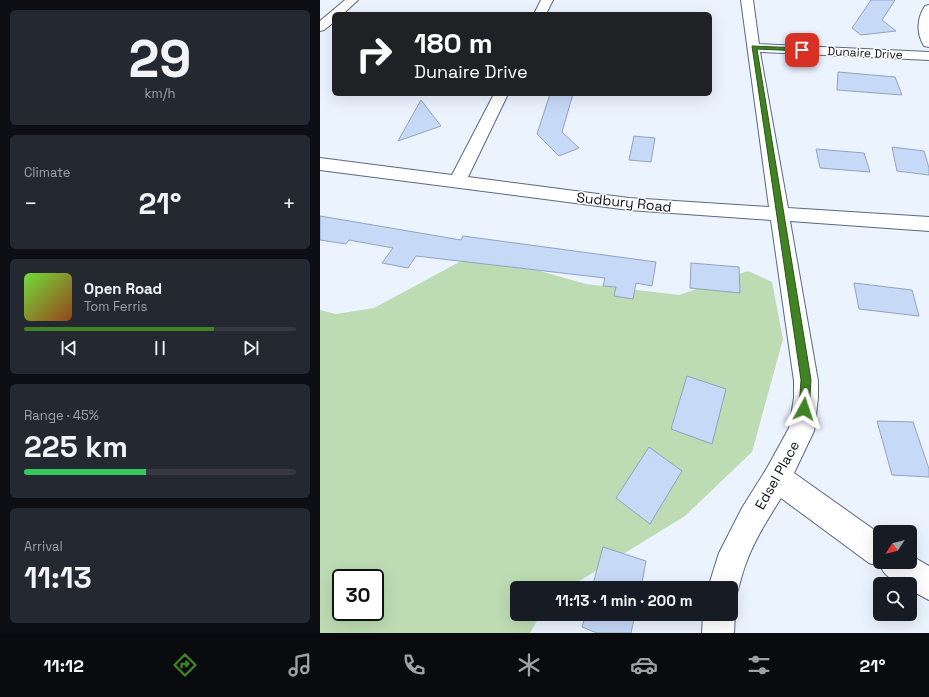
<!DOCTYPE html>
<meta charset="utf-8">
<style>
body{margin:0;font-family:"Space Grotesk",sans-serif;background:#242831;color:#f1f3f6;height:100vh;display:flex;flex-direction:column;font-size:15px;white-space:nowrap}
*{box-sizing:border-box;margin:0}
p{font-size:13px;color:#9ea1a6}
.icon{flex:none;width:22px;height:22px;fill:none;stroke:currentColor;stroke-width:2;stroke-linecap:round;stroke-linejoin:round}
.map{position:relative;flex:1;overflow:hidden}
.details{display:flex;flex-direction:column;gap:10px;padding:10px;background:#0d0f14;width:320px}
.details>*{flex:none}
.guide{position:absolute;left:12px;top:12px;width:380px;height:84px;border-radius:6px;box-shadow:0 4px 16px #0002;background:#202124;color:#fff;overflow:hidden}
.needle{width:26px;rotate:234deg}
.tools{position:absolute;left:553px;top:525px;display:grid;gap:8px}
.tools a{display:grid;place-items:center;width:44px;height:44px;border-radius:6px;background:#171b24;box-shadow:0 4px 16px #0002;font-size:20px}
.speed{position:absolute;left:12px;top:569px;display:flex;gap:8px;font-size:20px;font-weight:700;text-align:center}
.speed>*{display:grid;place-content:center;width:52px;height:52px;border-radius:50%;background:#171b24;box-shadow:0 4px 16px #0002;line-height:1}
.speed .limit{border:2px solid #111;border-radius:6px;background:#fff;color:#111}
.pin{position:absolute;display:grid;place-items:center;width:34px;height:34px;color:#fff;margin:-17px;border-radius:8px;box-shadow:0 2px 6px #0006}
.me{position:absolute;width:44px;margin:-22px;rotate:5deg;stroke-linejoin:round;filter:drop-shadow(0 0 3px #0008)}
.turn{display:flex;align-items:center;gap:14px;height:84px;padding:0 16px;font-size:18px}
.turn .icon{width:52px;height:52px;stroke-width:2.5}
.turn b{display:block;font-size:28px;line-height:34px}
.big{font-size:30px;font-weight:600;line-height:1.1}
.details .tile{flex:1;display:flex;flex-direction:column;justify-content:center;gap:6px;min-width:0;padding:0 14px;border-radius:6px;background:#242831}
.details .dial{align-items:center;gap:0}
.dial b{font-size:52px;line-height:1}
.song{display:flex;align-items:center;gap:12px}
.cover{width:48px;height:48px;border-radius:6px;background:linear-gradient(135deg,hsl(100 70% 55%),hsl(20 70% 35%))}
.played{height:4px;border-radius:2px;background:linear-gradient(90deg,#418324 70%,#363941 70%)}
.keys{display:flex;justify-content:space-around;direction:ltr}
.heat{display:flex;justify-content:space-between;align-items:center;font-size:22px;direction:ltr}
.charge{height:6px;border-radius:3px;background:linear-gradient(90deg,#34c759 45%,#363941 0)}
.trip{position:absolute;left:190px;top:581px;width:228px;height:40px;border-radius:6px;background:#171b24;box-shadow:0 4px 16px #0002;font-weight:600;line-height:40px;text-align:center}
.menu{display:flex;height:64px;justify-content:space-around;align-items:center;background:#090b0e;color:#9ea1a6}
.menu .icon{width:28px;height:28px}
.menu .selected{color:#418324}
.menu b{font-size:18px;color:#f1f3f6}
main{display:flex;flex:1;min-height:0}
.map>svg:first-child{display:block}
.green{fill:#bddcb3;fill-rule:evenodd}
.building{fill:#c6d9f7;stroke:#91a3bf}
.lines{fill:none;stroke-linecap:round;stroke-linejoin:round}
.minor-casing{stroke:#586983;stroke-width:2}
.minor{fill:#fff;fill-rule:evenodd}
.route{fill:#418324;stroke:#2a5517}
.labels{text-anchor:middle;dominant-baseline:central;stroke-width:3;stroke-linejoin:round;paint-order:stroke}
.far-street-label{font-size:12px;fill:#0c121c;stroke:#fff}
.street-label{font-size:14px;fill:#0c121c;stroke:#fff}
</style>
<main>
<section class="details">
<div class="tile dial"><b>29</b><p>km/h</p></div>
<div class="tile"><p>Climate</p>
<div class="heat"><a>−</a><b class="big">21°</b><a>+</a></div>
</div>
<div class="tile">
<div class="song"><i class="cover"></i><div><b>Open Road</b><p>Tom Ferris</p></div></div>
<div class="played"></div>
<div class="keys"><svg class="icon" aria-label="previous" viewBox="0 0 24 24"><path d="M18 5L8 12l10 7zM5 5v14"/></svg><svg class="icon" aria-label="pause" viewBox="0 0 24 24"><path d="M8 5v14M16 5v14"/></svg><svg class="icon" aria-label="next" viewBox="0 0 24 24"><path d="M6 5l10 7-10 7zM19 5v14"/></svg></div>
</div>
<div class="tile"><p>Range · 45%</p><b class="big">225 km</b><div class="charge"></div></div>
<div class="tile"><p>Arrival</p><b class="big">11:13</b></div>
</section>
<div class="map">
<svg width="609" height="633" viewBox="0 0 609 633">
<rect width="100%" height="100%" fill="#ebf3ff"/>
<path class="green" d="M156 253 266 284 359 295 428 271 452 282 463 339 432 452 365 516 248 588H197V614H221L210 633H0V310L16 314 54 308ZM21 578H55V612H21Z"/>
<g class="building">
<polygon points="551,0 575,0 562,20 576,31 541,35 532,28"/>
<polygon points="518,72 575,77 582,95 517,90"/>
<polygon points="230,94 253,94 242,132 259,148 239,156 217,134"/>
<polygon points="101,100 121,126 78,141"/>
<polygon points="314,136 335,138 331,162 309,160"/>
<polygon points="572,147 604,151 609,168 609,175 577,171"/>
<polygon points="496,149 544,153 550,172 500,168"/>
<polygon points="0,216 141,240 143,236 336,262 332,286 316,283 313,299 294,296 296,287 283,286 285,278 96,256 88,268 62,263 73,248 29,240 26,244 0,240"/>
<polygon points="371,263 419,267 420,293 370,288"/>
<polygon points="534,283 592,290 599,316 539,309"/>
<polygon points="367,376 406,389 392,444 351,429"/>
<polygon points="557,421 593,422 609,469 609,477 572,475"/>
<polygon points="329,447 362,471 330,524 296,498"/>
<polygon points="283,547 326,561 321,588 272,588"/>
<polygon points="266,614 315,614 311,633 277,633 262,627"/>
</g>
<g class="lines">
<defs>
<g id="minor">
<polygon points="25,0 38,0 23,14 14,14 14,22 4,30 0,31 0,21"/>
<polygon points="221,0 233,0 226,14 214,14"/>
<path d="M421 0H433L439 44 609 52V60L440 52 468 208 609 217V231L470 221 498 381V398L494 431 474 473 560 534V562H590V555L609 566V600L590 590V584C579 584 565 578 561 567L549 563 461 498C448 519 433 542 425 566 421 577 419 588 415 599L411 601V588H388L399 553 422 508 447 468 469 428 474 398V381L451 220 309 210 0 170V158L132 175 174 94H188L148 177 309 198 449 207Z"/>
<path d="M609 5V47L604 46C596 33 597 18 605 6Z"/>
<polygon points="411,604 415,614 414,633 382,633 383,614 411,614"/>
</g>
</defs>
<use href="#minor" class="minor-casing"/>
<use href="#minor" class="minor"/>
</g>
<polygon class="route" points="432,46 482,48 484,50 482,51 437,49 491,380 489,409 488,413 484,414 481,413 479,409 481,380"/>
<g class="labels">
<g class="far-street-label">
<text transform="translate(545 53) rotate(3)">Dunaire Drive</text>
</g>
<g class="street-label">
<text transform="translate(304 202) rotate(6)">Sudbury Road</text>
<text transform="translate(457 475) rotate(-61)">Edsel Place</text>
</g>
</g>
</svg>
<div class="tools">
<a><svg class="needle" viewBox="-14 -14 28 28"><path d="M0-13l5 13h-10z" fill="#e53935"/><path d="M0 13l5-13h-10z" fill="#9ea1a6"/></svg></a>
<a><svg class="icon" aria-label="search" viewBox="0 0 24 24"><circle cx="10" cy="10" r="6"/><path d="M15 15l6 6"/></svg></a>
</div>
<div class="speed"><div class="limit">30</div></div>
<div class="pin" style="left:482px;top:50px;background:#d93025"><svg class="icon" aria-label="arrive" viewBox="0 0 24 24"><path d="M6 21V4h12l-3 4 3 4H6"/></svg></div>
<svg class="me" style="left:484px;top:409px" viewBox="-20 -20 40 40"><path d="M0-17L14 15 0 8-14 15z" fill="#418324" stroke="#fff" stroke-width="4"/></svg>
<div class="trip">11:13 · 1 min · 200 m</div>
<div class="guide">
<div class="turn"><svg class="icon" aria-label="right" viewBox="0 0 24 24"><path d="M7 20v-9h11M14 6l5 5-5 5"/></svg><div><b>180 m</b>Dunaire Drive</div></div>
</div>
</div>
</main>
<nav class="menu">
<b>11:12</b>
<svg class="icon selected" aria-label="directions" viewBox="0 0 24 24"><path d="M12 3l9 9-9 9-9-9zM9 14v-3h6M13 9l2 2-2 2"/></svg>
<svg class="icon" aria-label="music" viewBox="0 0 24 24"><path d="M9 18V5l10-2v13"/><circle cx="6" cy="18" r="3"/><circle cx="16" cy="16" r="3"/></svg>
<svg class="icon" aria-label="phone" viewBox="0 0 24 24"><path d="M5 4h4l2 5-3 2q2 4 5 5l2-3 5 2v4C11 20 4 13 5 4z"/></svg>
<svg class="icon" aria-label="climate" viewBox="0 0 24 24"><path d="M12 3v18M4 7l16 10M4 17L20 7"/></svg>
<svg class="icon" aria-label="car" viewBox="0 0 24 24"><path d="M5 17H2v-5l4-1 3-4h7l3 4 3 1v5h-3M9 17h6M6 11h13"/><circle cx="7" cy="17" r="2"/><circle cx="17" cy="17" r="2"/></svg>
<svg class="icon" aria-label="filters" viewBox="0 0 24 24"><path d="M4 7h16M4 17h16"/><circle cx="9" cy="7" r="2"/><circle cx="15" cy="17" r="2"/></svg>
<b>21°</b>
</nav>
